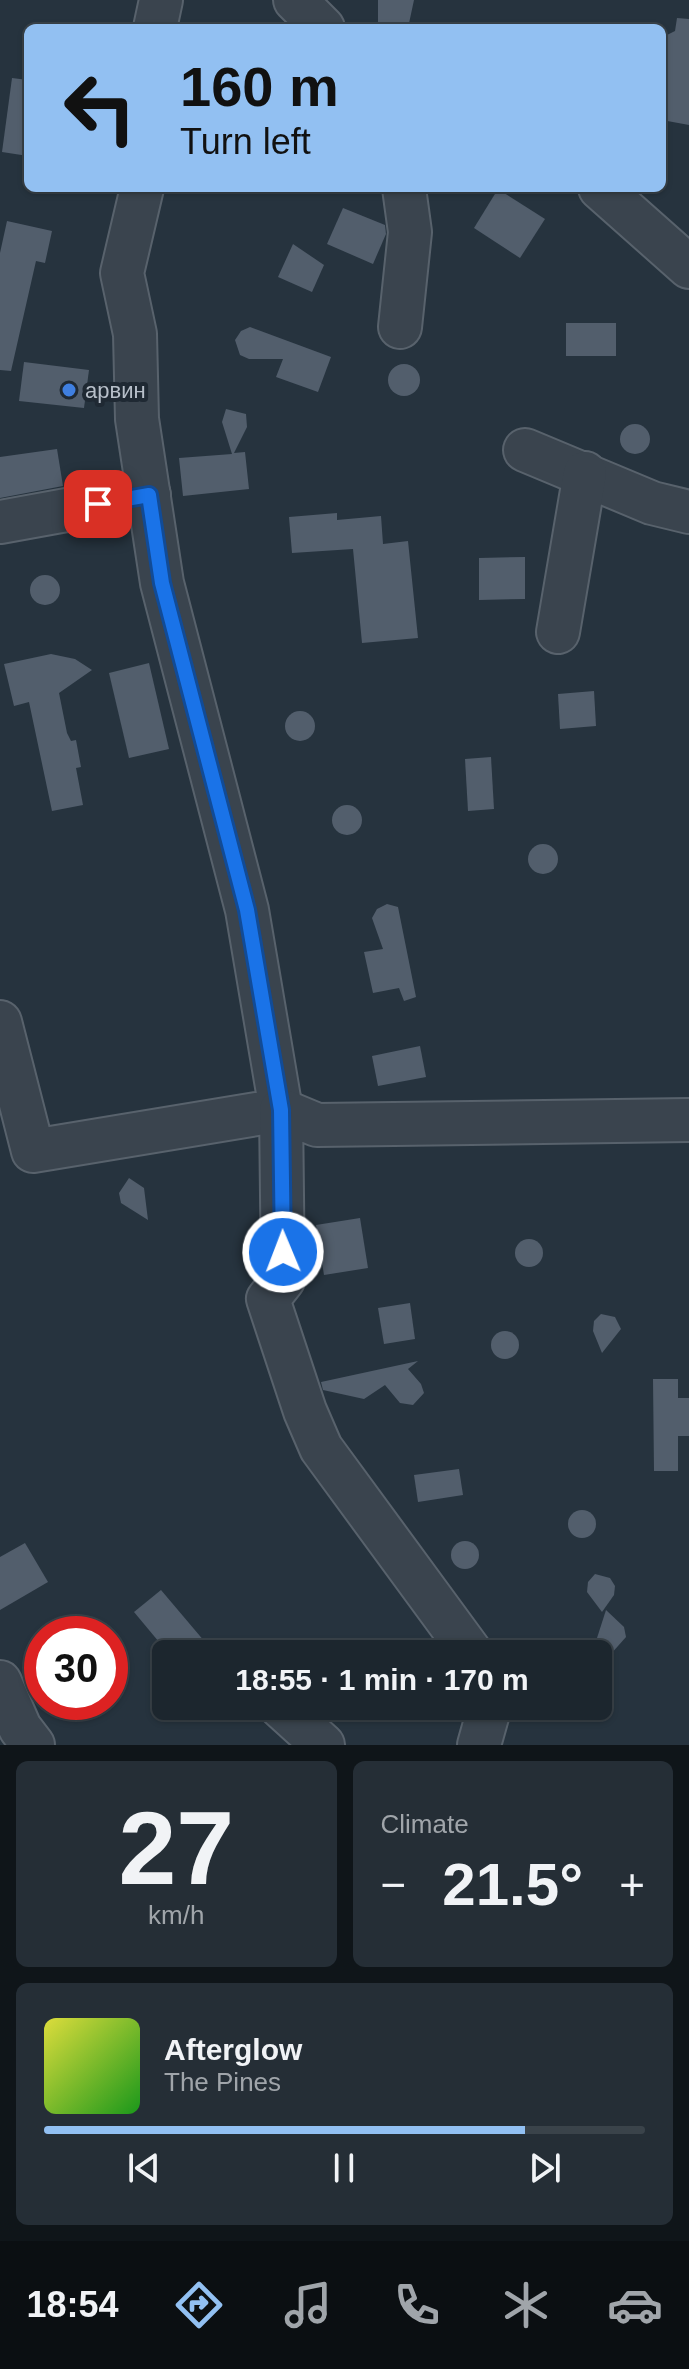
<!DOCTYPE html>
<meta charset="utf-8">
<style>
body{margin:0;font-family:Helvetica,sans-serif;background:#252e36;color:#f1f3f6;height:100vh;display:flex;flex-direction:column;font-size:30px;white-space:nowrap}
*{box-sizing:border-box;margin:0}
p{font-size:26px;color:#a0a5aa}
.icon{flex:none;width:44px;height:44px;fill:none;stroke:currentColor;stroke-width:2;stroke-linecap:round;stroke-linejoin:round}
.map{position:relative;height:1745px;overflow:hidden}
.panel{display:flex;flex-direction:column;gap:16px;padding:16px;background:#0f1519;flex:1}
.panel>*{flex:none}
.top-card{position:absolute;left:24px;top:24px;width:642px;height:168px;border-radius:12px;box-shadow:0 2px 6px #0004,0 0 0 2px #3a434a;background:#92c0f2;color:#111;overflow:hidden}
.speed{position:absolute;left:24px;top:1616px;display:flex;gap:16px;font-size:40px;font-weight:700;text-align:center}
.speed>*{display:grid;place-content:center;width:104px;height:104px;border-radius:50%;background:#1c262e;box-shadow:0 2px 6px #0004,0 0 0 2px #3a434a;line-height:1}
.speed .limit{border:12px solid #d22;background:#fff;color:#111}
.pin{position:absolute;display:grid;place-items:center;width:68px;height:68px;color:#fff;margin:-34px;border-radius:16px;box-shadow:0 4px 12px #0006}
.me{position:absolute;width:88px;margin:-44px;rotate:359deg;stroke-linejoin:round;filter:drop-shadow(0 0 6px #0008)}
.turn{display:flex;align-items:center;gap:28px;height:168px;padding:0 24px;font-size:36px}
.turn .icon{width:104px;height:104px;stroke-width:2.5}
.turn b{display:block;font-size:56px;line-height:68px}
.big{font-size:60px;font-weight:600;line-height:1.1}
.panel .tile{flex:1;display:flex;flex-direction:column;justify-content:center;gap:12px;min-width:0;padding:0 28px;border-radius:12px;background:#252e36}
.panel .dial{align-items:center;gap:0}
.dial b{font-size:104px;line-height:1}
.song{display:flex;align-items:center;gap:24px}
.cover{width:96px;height:96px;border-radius:12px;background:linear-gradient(135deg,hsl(60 70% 55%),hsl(120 70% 35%))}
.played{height:8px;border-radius:4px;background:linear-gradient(90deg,#92c0f2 80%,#3a434a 80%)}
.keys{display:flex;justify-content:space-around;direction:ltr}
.heat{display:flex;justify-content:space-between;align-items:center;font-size:44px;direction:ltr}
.panel .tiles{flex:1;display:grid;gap:16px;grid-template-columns:1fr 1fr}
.tile:last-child{grid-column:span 2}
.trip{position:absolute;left:152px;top:1640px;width:460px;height:80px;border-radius:12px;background:#1c262e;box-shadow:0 2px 6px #0004,0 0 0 2px #3a434a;font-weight:600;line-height:80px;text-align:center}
.tabs{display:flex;height:128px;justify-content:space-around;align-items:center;background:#0b0f12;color:#a0a5aa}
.tabs .icon{width:56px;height:56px}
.tabs .on{color:#92c0f2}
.tabs b{font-size:36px;color:#f1f3f6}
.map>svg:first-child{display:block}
.building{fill:#525e6c}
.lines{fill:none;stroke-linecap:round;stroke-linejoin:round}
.minor-casing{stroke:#58626c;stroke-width:46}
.minor{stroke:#3a444e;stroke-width:42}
.route-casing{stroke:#114b97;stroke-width:20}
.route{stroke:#1a73e8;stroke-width:14}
.shop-dot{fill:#3f7fe0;stroke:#1f2933;stroke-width:3}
.labels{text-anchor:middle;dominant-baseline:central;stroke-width:8;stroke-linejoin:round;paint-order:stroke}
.poi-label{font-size:22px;fill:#b7bfc9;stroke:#1f2933;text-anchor:start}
</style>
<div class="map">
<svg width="689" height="1745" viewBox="0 0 689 1745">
<rect width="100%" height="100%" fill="#26333e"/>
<g class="building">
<polygon points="378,0 414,0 408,28 378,28"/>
<polygon points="677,18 689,19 689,125 662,120 662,89 668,61 662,43 667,35 675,31"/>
<polygon points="12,78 28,80 28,156 2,152"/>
<polygon points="498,189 545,219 520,258 474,228"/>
<polygon points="343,208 385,225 386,234 373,264 327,244"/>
<polygon points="7,221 52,231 45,263 36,261 11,371 0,370 0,253"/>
<polygon points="293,244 324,265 312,292 278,277"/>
<rect x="566" y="323" width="50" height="33"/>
<polygon points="250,327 331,357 318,392 276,377 283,359 249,359 240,355 235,340 241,331"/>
<polygon points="24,362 89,370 84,408 19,401"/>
<circle cx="404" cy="380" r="16"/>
<polygon points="226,409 246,414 247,427 234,453 245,452 249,489 183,496 179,458 232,454 222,422"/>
<circle cx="635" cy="439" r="15"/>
<polygon points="57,449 63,486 0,498 0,457"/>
<polygon points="337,513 337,520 381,516 383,544 408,541 418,638 362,643 353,549 292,553 289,517"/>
<polygon points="525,557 525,599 479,600 479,558"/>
<circle cx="45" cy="590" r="15"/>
<polygon points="51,654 75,659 92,670 59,693 67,733 71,741 76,740 81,767 76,768 83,805 52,811 29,702 14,706 4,664"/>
<polygon points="149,663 169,749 129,758 109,673"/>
<polygon points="594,691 596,726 560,729 558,694"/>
<circle cx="300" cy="726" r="15"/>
<polygon points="491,757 494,809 468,811 465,759"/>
<circle cx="347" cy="820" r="15"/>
<circle cx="543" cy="859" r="15"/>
<polygon points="387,904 398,907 416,997 404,1001 399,988 373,993 364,952 383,949 372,918 377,909"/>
<polygon points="420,1046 426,1077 378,1086 372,1056"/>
<polygon points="129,1178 144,1188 148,1220 121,1203 119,1193"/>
<polygon points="360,1218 368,1268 324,1275 316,1225"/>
<circle cx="529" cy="1253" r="14"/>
<polygon points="410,1303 415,1339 384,1344 378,1308"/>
<polygon points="601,1314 615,1317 621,1329 602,1353 593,1331 594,1321"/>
<circle cx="505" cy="1345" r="14"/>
<polygon points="418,1361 408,1369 421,1384 424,1393 413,1405 400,1403 385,1385 364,1399 323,1390 321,1382"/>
<polygon points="653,1379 678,1379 678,1398 689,1398 689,1436 678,1436 678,1471 654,1471"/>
<polygon points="459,1469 463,1495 418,1502 414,1475"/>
<circle cx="582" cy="1524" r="14"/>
<circle cx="465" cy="1555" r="14"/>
<polygon points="25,1543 48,1582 0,1610 0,1557"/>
<polygon points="595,1574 610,1578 615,1586 614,1595 602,1612 587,1592 588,1582"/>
<polygon points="161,1590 205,1642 169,1654 134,1612"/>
<polygon points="606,1610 624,1627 626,1637 610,1655 597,1638"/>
</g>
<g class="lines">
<defs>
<g id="minor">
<polyline points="295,0 323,28"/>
<polyline points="155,28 161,0"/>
<polyline points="600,188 689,267"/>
<polyline points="400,327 410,232 404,188"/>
<polyline points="525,450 652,503 689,512"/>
<polyline points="0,522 149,495"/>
<polyline points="558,632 585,473"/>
<polyline points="0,1022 33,1151 281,1110 247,910 162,583 137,419 135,334 122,273 142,188"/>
<polyline points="472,1654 321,1448 305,1411 268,1299 283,1280 281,1110 317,1125 689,1120"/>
<polyline points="0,1682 20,1728 33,1745"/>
<polyline points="280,1706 323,1745"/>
<polyline points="479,1745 490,1706"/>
</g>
</defs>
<use href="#minor" class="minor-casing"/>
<use href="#minor" class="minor"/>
</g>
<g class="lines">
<defs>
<polyline id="route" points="98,504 149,495 162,583 247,910 281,1110 283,1252"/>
</defs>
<use href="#route" class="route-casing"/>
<use href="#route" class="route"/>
</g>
<circle class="shop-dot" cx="69" cy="390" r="8"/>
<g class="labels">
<g class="poi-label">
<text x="85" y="390">арвин</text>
</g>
</g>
</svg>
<div class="speed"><div class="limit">30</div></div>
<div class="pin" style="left:98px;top:504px;background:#d93025"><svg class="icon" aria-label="arrive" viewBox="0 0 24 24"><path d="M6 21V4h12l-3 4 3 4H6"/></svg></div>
<svg class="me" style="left:283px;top:1252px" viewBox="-20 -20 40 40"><circle r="17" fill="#1a73e8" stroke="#fff" stroke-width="3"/><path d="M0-11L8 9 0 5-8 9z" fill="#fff"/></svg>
<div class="trip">18:55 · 1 min · 170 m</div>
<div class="top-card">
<div class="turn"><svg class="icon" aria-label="left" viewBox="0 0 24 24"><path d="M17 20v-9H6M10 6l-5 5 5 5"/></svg><div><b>160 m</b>Turn left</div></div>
</div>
</div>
<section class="panel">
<div class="tiles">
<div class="tile dial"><b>27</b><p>km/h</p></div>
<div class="tile"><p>Climate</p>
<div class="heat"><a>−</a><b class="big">21.5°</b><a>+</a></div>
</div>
<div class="tile">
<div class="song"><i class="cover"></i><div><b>Afterglow</b><p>The Pines</p></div></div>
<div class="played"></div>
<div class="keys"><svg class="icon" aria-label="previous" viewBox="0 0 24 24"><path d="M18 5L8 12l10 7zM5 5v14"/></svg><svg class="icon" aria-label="pause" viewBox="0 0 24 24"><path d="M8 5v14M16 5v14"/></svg><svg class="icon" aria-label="next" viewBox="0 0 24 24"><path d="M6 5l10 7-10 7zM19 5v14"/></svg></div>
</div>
</div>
</section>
<nav class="tabs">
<b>18:54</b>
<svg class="icon on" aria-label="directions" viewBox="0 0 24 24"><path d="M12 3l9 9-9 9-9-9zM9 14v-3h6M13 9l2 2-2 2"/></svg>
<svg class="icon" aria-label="music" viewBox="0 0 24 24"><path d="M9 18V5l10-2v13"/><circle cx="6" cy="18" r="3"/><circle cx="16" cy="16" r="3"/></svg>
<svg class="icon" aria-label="phone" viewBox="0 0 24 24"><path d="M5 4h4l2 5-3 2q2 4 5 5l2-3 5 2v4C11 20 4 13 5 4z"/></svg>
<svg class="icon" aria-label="climate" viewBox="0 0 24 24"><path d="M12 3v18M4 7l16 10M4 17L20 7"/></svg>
<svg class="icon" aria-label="car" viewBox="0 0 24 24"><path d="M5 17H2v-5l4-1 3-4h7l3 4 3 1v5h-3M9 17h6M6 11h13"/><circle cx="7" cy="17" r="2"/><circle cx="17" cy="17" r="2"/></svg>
</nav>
